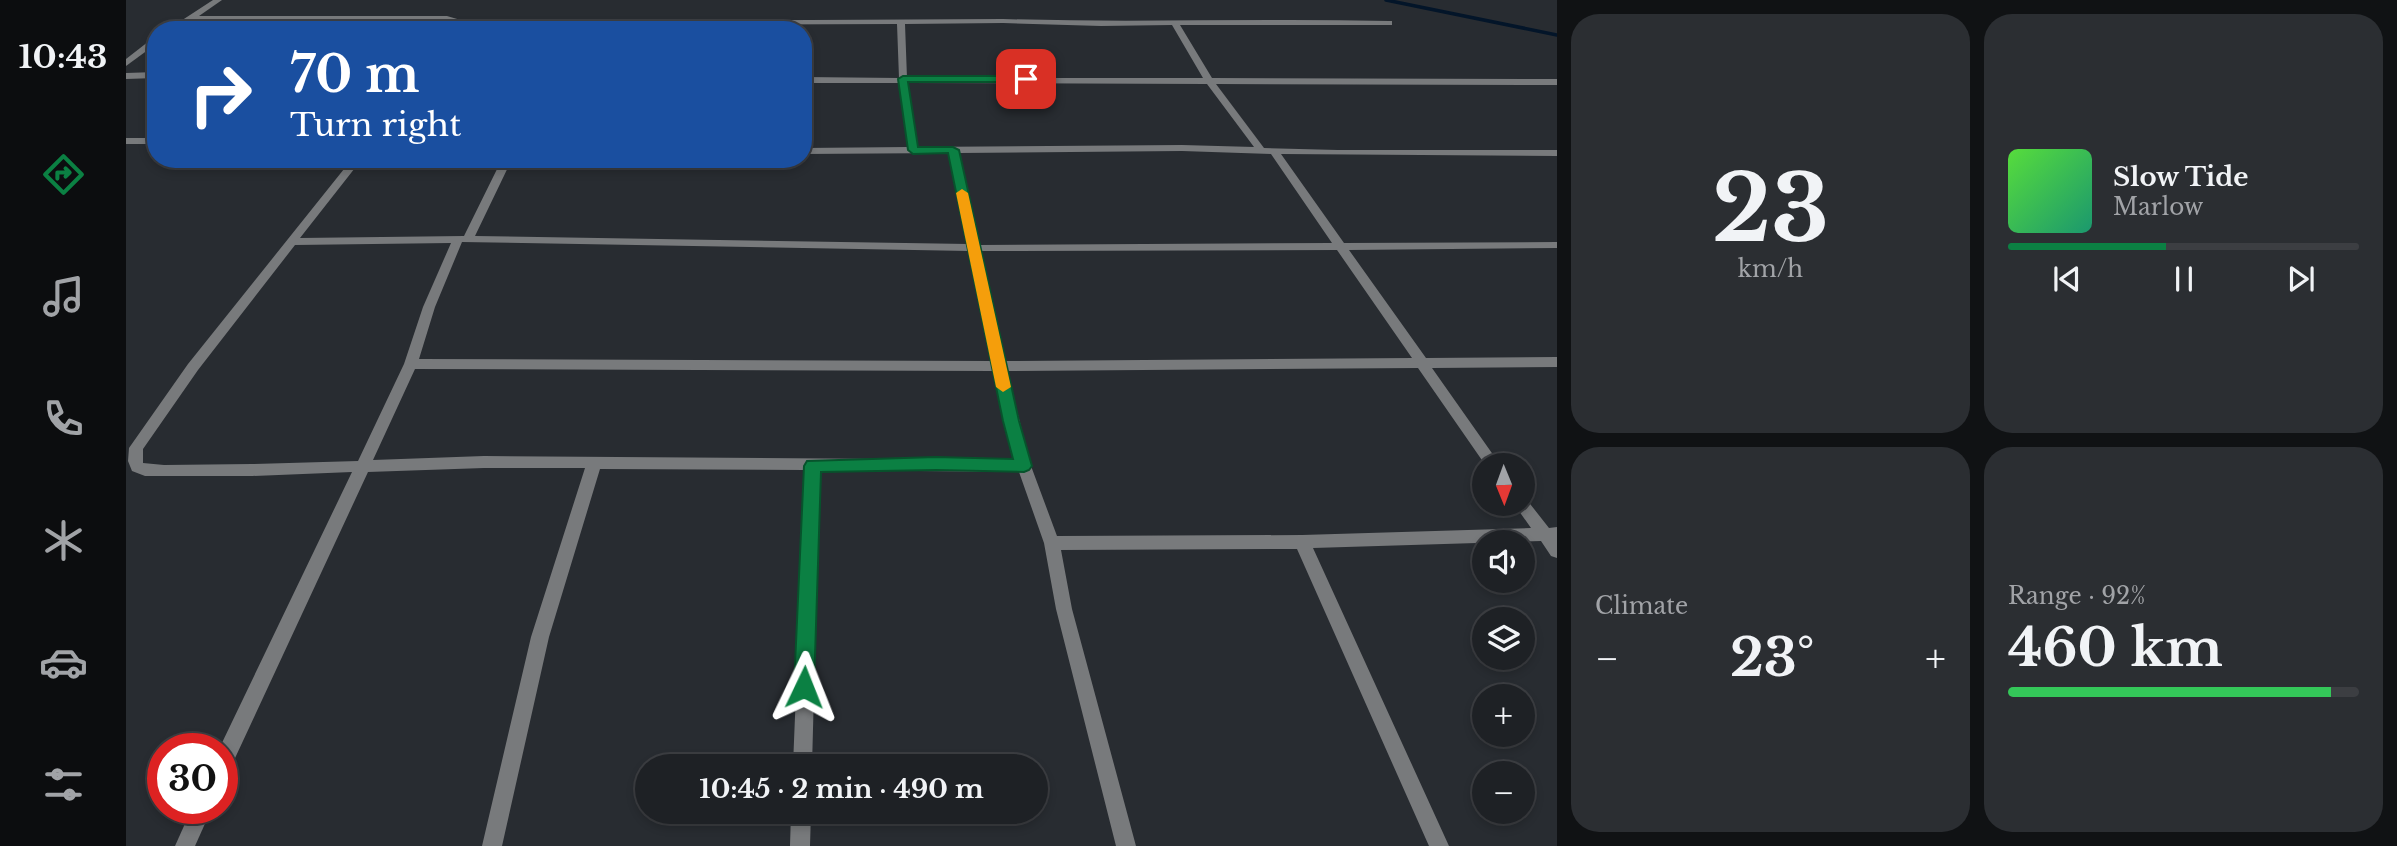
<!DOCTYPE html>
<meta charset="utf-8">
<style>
body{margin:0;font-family:"Libre Baskerville",serif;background:#2b2e32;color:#f1f3f6;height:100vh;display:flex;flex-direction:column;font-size:26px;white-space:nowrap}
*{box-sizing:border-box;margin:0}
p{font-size:23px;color:#a1a3a7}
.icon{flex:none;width:38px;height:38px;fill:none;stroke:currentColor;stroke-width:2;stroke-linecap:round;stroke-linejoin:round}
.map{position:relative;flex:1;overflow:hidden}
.side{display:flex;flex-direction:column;gap:14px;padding:14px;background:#101214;width:840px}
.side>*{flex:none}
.hud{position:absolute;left:21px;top:21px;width:665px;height:147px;border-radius:28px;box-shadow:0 4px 10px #0003,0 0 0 2px #3c3e42;background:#1a4fa0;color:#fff;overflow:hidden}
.needle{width:46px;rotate:179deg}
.fabs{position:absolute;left:1346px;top:453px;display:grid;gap:14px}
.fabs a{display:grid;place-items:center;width:63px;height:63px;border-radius:50%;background:#1e2125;box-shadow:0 4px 10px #0003,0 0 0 2px #3c3e42;font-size:35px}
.speed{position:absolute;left:21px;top:733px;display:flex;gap:14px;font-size:35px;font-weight:700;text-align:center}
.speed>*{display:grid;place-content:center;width:91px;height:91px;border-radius:50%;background:#1e2125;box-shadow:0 4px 10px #0003,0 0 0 2px #3c3e42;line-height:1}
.speed .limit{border:10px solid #d22;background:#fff;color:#111}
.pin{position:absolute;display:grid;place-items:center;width:60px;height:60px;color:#fff;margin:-30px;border-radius:14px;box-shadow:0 4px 10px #0006}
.me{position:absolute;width:77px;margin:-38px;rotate:2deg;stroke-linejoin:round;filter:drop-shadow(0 0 5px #0008)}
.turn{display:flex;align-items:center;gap:24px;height:147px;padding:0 28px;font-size:32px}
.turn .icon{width:91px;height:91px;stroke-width:2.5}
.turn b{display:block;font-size:49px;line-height:60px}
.big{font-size:52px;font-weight:700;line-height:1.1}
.side .widget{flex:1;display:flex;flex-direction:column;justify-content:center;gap:10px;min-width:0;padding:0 24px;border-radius:28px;background:#2b2e32}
.side .dial{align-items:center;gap:0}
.dial b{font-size:91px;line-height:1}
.song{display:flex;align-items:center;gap:21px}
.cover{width:84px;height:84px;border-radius:10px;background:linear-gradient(135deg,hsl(110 70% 55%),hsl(160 70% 35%))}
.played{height:7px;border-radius:4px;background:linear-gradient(90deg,#0b8043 45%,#3c3e42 45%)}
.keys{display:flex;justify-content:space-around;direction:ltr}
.heat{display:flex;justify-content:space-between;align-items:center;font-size:38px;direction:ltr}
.charge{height:10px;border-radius:5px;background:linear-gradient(90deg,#34c759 92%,#3c3e42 0)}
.side .tiles{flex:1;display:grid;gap:14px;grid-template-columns:repeat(2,1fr)}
.trip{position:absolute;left:509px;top:754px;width:413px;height:70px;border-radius:35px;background:#1e2125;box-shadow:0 4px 10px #0003,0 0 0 2px #3c3e42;font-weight:700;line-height:70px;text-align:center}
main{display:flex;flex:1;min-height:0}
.dock{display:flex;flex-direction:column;width:126px;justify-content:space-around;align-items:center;background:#0c0d0f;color:#a1a3a7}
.dock .icon{width:49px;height:49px}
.dock .current{color:#0b8043}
.dock b{font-size:32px;color:#f1f3f6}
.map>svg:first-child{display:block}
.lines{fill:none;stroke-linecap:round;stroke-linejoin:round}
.stream{stroke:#031529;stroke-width:3.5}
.street{fill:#787a7c;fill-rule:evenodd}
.route{fill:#0b8043;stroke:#07532c;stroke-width:2}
.slow{fill:#f59e0b}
</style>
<main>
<nav class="dock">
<b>10:43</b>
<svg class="icon current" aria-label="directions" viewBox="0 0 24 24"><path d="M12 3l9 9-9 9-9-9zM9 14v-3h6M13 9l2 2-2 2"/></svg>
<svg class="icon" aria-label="music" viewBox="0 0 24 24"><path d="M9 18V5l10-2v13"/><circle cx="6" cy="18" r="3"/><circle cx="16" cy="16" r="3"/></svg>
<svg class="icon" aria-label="phone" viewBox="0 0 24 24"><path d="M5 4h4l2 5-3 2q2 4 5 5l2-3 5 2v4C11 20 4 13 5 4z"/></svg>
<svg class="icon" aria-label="climate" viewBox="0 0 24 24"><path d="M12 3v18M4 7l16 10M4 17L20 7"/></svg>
<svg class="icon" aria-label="car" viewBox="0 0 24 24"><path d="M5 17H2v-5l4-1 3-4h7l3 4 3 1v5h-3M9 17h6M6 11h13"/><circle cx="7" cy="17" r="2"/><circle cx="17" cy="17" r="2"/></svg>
<svg class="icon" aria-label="filters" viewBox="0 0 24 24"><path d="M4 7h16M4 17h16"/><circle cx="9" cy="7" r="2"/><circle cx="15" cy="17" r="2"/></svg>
</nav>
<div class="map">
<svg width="1431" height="846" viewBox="0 0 1431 846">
<rect width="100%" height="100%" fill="#282c31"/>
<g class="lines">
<polyline class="stream" points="1260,0 1431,35"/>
<g class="street">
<polygon points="87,0 96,0 73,16 321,16 338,21 332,30 324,30 329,22 321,20 65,20 51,30 41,30"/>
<path d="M877 19C1006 23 1134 18 1263 21H1266V25H1054L1086 78 1431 79V85L1090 84 1138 148 1212 150H1431V156L1155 154 1218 243 1431 242V248L1223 250 1300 358 1431 357V367L1306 368 1375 466H1360L1292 368 881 371 905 466 931 536 1176 535 1405 528 1388 504H1396V498L1401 500 1423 528 1431 527V558L1425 556 1415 541 1187 548 1323 846H1303L1171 549 935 550 946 609 1010 846H990L930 609 918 543 893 472 694 470 686 766H667L679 470 474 469 423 637 376 846H356L405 637 459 468H358L242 472 103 771 96 773V749H93L226 472 126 476H19L6 471 2 461 3 448 62 364 226 159H236L174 238 338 236 376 159H386L349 236 842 244 823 153 677 154V148L782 147 773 83H677V77L773 78 771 24 459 25 452 30H442L457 21ZM877 23 975 26 1046 25 1077 78H781L779 24ZM782 83 1081 84 1128 147 1056 145 792 147ZM1056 151 1145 154 1206 243 853 245 833 153ZM336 242 843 251 866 361 293 359 309 307ZM325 243 297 307 278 364 232 461 126 464 38 465 17 463V449L72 370 169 245ZM1211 250 1286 358 879 361 854 251ZM289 369 868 371 889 460 358 456 247 460Z"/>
<polygon points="27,38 30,38 30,44 0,66 0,59"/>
<polygon points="30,72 30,78 0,79 0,73"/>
<rect x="0" y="138" width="30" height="6"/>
<polygon points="66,808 86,808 69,846 49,846"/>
<polygon points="665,812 685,812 684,846 664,846"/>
</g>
</g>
<polygon class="route" points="777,76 900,76 905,79 900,82 782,82 792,147 827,147 833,150 893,421 906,466 903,470 898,472 810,470 695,472 688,687 685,694 678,697 671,694 668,687 678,466 681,461 810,457 887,459 877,421 822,153 787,154 782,150 772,79"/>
<polygon class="slow" points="836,189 842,193 885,387 877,392 870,387 830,193"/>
</svg>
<div class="fabs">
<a><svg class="needle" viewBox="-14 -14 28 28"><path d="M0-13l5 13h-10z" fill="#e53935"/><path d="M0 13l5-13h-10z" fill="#a1a3a7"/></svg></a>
<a><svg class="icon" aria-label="sound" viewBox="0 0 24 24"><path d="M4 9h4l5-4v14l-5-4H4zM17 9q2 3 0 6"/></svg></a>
<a><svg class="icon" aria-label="layers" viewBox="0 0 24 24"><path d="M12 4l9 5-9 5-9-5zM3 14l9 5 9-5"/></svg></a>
<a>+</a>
<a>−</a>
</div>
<div class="speed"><div class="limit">30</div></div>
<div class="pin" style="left:900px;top:79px;background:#d93025"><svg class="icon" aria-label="arrive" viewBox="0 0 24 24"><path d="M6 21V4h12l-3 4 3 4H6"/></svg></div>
<svg class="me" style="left:678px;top:687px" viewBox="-20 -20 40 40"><path d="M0-17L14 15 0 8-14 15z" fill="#0b8043" stroke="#fff" stroke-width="4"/></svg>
<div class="trip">10:45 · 2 min · 490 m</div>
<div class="hud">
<div class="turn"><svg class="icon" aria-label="right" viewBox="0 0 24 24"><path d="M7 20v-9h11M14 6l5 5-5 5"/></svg><div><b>70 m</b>Turn right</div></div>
</div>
</div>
<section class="side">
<div class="tiles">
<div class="widget dial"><b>23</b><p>km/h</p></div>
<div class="widget">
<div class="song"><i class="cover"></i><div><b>Slow Tide</b><p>Marlow</p></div></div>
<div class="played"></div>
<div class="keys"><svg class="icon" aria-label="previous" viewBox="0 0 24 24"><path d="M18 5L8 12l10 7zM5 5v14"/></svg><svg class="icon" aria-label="pause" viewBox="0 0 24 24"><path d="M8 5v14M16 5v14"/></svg><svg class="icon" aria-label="next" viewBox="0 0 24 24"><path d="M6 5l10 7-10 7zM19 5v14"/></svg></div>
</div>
<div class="widget"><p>Climate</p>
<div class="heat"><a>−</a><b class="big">23°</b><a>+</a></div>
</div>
<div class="widget"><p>Range · 92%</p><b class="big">460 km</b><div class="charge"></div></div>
</div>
</section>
</main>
